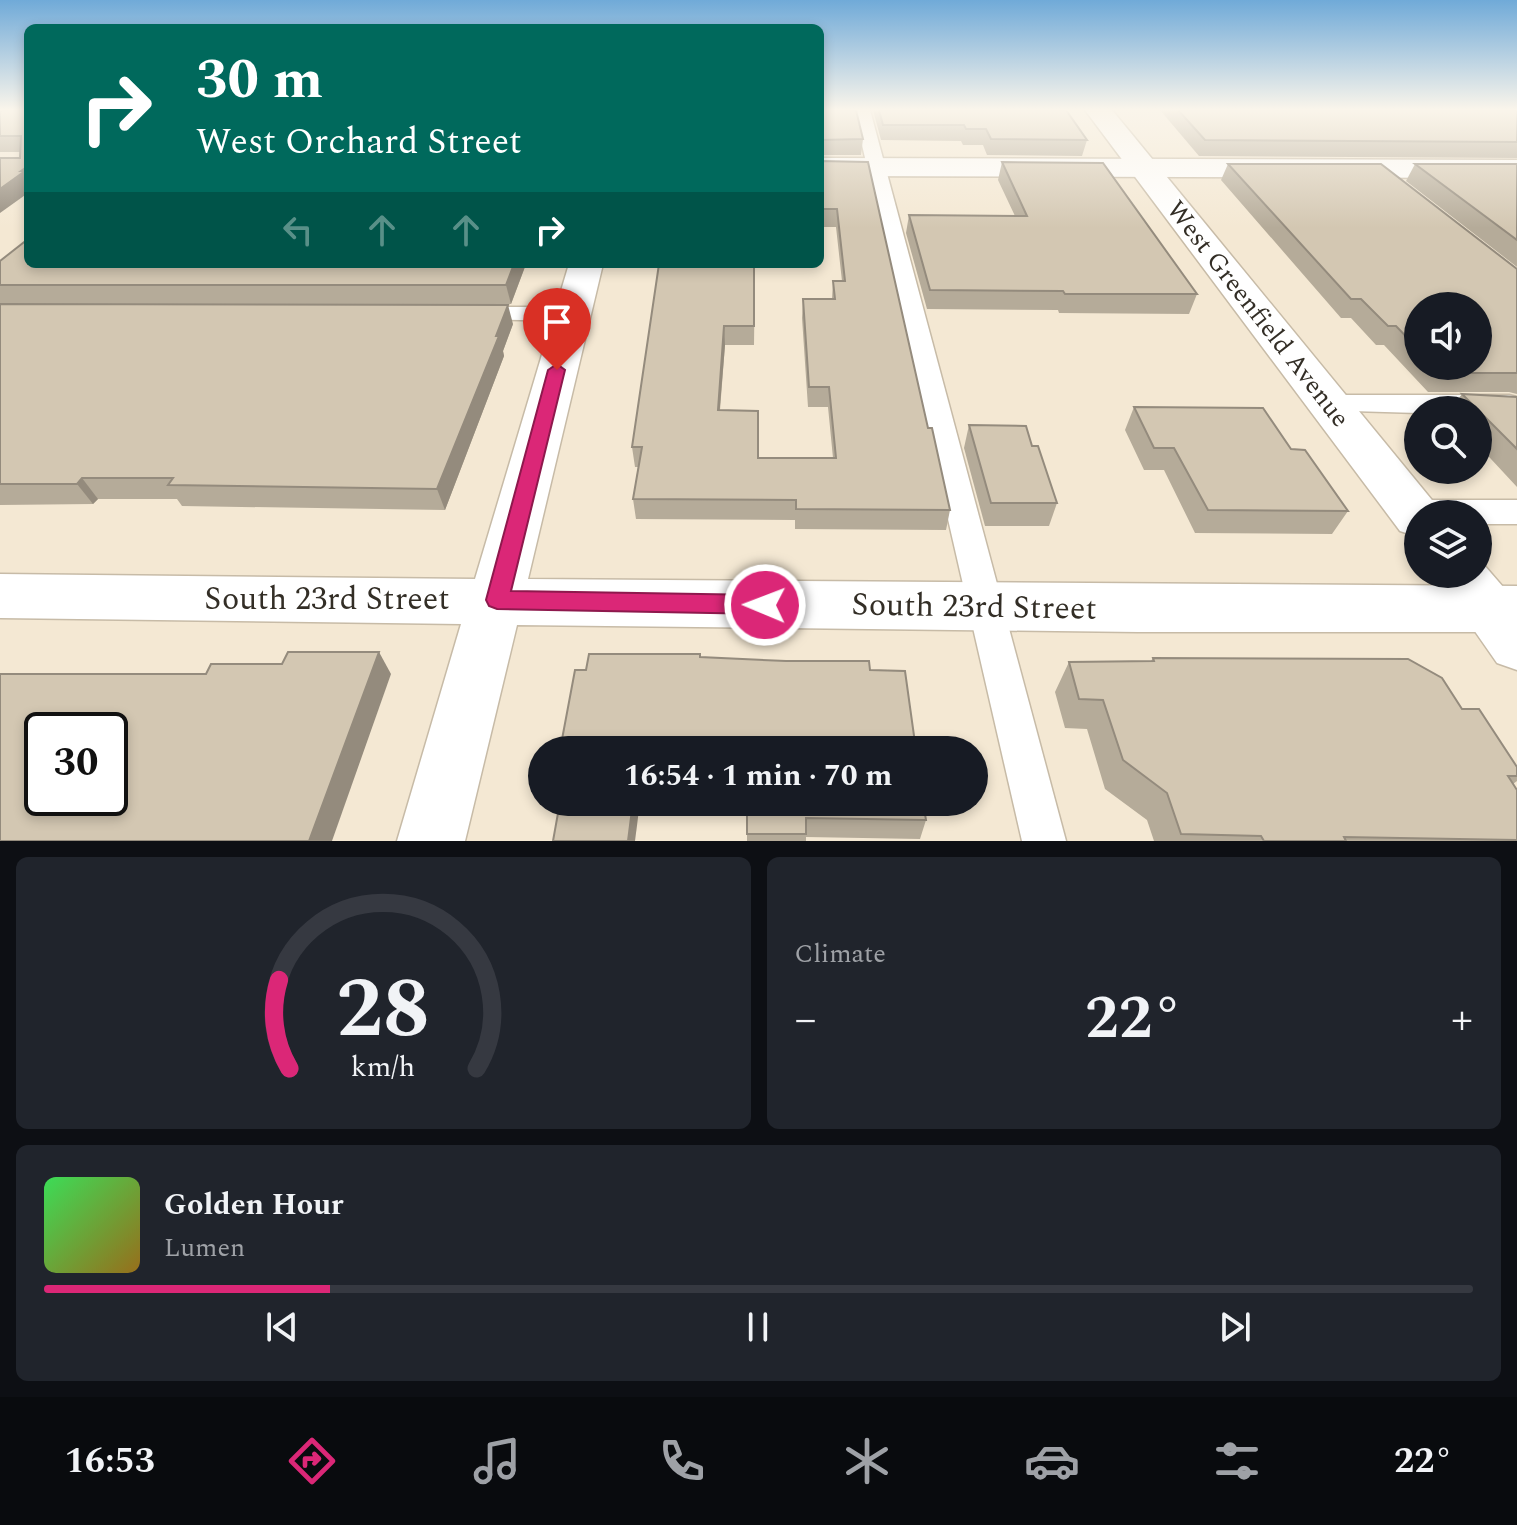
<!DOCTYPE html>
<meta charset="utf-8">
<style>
body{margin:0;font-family:Spectral,serif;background:#20242c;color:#f1f3f6;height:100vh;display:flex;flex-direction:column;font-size:30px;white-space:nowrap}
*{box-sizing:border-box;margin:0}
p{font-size:26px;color:#9ea1a6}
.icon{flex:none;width:44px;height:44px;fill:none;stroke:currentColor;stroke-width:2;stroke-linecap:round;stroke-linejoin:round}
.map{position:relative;height:841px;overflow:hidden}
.panel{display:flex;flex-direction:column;gap:16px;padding:16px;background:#0d0f14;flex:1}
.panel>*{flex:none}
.hud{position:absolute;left:24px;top:24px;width:800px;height:244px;border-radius:12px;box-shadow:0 4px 12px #0003;background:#00695c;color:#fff;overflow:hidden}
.tools{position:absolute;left:1404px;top:292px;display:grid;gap:16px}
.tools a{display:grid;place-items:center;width:88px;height:88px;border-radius:50%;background:#171b24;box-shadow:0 4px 12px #0003;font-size:40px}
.speed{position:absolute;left:24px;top:712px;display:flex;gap:16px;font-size:40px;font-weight:700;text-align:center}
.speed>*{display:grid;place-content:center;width:104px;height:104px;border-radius:50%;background:#171b24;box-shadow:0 4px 12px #0003;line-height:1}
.speed .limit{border:4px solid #111;border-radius:12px;background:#fff;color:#111}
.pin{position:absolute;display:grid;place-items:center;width:68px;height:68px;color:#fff;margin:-82px -34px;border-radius:50% 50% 50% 0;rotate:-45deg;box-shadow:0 0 8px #0007}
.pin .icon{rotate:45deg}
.me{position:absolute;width:88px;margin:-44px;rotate:271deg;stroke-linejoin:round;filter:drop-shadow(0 0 6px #0008)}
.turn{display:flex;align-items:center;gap:28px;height:168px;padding:0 40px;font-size:36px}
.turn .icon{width:104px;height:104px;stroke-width:2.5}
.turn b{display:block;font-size:56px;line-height:68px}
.lanes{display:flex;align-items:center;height:76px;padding:0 40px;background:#0003;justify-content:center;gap:40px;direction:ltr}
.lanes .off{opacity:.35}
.big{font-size:60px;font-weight:700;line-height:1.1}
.panel .tile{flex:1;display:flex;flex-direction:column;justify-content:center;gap:12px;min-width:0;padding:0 28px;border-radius:12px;background:#20242c}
.panel .dial{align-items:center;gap:0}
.dial svg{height:208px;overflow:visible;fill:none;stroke:#363941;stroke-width:7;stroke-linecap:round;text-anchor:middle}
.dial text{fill:#f1f3f6;stroke:none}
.song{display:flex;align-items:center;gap:24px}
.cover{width:96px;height:96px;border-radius:12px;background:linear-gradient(135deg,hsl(130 70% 55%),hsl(40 70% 35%))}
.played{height:8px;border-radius:4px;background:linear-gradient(90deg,#db2777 20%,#363941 20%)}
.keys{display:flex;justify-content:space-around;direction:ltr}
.heat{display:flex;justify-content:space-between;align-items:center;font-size:44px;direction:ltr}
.panel .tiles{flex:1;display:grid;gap:16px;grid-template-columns:1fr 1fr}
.tile:last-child{grid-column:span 2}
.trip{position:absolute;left:528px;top:736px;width:460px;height:80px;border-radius:40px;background:#171b24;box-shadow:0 4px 12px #0003;font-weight:700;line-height:80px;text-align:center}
.dock{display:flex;height:128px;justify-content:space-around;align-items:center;background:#090b0e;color:#9ea1a6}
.dock .icon{width:56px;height:56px}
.dock .selected{color:#db2777}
.dock b{font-size:36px;color:#f1f3f6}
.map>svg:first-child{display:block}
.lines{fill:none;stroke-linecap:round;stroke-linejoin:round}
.service-casing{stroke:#c7bba7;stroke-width:3}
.minor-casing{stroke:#c7bba7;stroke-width:3}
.secondary-casing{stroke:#c7bba7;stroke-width:3}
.service{fill:#fff;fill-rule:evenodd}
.minor{fill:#fff;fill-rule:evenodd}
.secondary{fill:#fff;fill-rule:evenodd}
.wall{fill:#b5ab99;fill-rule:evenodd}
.shaded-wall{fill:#948b7d}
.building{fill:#d3c7b2;stroke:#948b7d;stroke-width:2;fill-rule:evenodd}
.route{fill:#db2777;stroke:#8e194d;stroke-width:2}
.labels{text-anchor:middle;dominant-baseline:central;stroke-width:6;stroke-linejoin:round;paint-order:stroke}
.street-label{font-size:26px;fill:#332e26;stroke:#fff}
.near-street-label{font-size:32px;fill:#332e26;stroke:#fff}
</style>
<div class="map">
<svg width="1517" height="841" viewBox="0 0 1517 841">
<rect width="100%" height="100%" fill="#f4e8d3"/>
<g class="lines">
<defs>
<g id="service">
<polygon points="854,110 870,110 1066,841 1022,841"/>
<polygon points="473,307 571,307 579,309 583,314 579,319 571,321 465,319 461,314 465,309"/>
<polygon points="1328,395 1509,395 1517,397 1517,421 1502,413 1478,413 1478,410 1418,410 1418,413 1318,410 1314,404 1318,398"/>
<polygon points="1413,500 1517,500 1517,524 1478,524 1478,514 1418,514 1418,524 1402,520 1397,512 1402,504"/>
</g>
<g id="minor">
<polygon points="820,158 1517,160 1517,178 820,176"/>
<polygon points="569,264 603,264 528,579 1517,586 1517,632 1138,632 517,625 465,841 397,841 461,624 0,618 0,574 475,579"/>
</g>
<g id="secondary">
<polygon points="1085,110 1112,110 1436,505 1441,514 1418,514 1418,537 1400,531"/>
<polygon points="1478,558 1517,603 1517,670 1497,663 1435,574 1478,574"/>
</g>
</defs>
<use href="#service" class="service-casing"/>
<use href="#minor" class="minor-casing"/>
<use href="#secondary" class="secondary-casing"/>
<use href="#service" class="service"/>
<use href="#minor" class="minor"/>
<use href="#secondary" class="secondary"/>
</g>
<g class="wall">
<polygon points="28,110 28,193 20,158 20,152 0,152 0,112"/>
<polygon points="820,110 863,139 861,155 820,155"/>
<polygon points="873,110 1066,110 1087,140 1082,156 987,155 983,145 963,145 961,141 881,140"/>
<polygon points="1160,110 1517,110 1517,158 1199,156"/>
<polygon points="820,161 928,428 950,510 946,530 795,529 795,520 636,519 633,499 638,467 635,467 632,447 755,264 754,345 725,345 720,410 758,458 833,458 828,407 808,407 802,318 803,299 832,299 833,281 842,281 836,227 820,227"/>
<polygon points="1002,162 1197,294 1189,314 1059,313 1058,310 927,309 906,233 909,215 1015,216 998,180"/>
<path d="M1228 164 1517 269V394L1509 392H1428L1384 345H1376L1351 318H1341L1221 180ZM1418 306 1478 366H1418Z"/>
<polygon points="1415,164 1517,164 1517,267 1406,181"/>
<polygon points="0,261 526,264 511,304 0,304"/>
<polygon points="0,304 513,324 503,351 504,356 445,510 182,506 177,499 98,499 93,504 0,505"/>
<polygon points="1462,394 1517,396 1517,487 1478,445 1478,410 1450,410"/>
<polygon points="1134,407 1291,449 1348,511 1332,534 1195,533 1164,470 1144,470 1125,430"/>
<polygon points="969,425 1032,446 1057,503 1049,526 985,526 964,448"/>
<polygon points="1153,658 1462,709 1517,767 1517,781 1513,784 1517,790 1517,841 1154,841 1147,820 1105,789 1087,729 1065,728 1055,692 1069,662 1151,661"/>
<polygon points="747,802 926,820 920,839 806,837 806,841 747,841"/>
</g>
<g class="shaded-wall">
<polygon points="28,166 28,193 0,213 0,189"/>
<polygon points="514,264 526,264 511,304 506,285"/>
<polygon points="508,305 513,324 503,351 504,356 445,510 437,489"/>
<polygon points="724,326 725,345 718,430 718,410"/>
<polygon points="82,478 98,499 93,504 77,484"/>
<polygon points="379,652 391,674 332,841 309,841"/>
<polygon points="633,802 640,802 635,841 628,841"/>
</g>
<g class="building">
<polygon points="2,110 28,110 28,166 21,171 25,171 0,189 0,158 20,158 21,136 0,136 0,112"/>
<polygon points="820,110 856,110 863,139 820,140"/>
<polygon points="879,110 1066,110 1087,140 991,139 986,129 966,129 964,125 883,125"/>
<polygon points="1178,110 1517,110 1517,142 1205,140"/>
<polygon points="820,161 868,162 928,428 932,428 950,510 796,509 796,500 633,499 642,447 632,447 659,264 754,264 754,326 724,326 718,410 758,411 758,458 836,458 829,387 809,387 803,299 835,299 833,281 845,281 837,209 820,209"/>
<polygon points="1002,162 1103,163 1197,294 1065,294 1063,291 930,290 909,215 1027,216"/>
<polygon points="1228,164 1381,164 1517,269 1517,373 1442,373 1435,366 1478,366 1478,306 1418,306 1418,349 1396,326 1388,326 1361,299 1351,299"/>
<polygon points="1415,164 1517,164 1517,240"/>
<polygon points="28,239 28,264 514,264 506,285 0,285 0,261"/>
<polygon points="0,304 508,305 496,336 499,336 437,489 168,485 173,478 82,478 77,484 0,484"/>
<polygon points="1462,394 1517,397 1517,449"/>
<polygon points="1134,407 1263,408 1291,449 1305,450 1348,511 1208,510 1174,448 1154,448"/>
<polygon points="969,425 1026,426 1032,446 1038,446 1057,503 991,503"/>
<path d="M288 652H379L309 841H0V674H206L211 664H282ZM42 730H110V798H42Z"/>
<polygon points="589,654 700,654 700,657 786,661 869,661 870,670 905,671 916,750 560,750 575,670 586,670"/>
<polygon points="1153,658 1408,659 1442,678 1462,709 1479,709 1517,767 1517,776 1508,776 1517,790 1517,840 1344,837 1346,841 1264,841 1261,836 1181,834 1167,793 1123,760 1103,700 1079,699 1069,662 1154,661"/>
<polygon points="560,802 633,802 628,841 553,841"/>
<polygon points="747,802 923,802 926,820 806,818 806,834 747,834"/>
</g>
<linearGradient id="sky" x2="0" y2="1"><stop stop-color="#70aad8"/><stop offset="0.48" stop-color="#faf5eb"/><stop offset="1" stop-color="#faf5eb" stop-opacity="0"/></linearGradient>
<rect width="1517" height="228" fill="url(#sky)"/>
<polygon class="route" points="557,364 565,370 511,591 765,595 773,598 776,605 773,611 765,614 497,609 489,606 486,600 548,370"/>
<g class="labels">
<g class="street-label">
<text transform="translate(1258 314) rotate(52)">West Greenfield Avenue</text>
</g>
<g class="near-street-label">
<text x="327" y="599">South 23rd Street</text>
<text transform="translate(974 607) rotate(1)">South 23rd Street</text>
</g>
</g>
</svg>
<div class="tools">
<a><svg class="icon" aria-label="sound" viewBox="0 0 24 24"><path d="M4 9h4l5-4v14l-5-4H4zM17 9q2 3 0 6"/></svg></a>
<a><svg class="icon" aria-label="search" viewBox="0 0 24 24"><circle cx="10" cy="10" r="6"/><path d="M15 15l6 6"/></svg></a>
<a><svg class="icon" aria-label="layers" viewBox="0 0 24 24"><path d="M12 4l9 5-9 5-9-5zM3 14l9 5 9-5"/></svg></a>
</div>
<div class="speed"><div class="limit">30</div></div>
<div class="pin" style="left:557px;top:370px;background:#d93025"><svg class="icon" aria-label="arrive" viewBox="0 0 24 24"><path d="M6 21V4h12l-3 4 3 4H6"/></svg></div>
<svg class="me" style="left:765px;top:605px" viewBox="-20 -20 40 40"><circle r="17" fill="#db2777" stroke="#fff" stroke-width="3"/><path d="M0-11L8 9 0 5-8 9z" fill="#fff"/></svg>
<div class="trip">16:54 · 1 min · 70 m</div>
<div class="hud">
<div class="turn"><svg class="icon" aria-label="right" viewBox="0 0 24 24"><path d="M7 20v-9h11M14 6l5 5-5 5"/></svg><div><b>30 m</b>West Orchard Street</div></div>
<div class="lanes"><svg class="icon off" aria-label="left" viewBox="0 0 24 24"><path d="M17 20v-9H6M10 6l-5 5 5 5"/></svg><svg class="icon off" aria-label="ahead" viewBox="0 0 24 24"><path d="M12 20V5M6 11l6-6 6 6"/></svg><svg class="icon off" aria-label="ahead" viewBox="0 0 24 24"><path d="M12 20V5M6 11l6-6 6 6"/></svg><svg class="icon" aria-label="right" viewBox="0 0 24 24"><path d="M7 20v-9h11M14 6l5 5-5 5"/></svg></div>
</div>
</div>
<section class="panel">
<div class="tiles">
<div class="tile dial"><svg viewBox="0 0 100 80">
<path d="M14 69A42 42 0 1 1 86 69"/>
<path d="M14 69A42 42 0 0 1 10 35" stroke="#db2777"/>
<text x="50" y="56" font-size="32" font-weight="700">28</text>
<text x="50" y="72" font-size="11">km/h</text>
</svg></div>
<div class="tile"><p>Climate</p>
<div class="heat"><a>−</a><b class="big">22°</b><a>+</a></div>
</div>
<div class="tile">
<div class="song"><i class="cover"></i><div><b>Golden Hour</b><p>Lumen</p></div></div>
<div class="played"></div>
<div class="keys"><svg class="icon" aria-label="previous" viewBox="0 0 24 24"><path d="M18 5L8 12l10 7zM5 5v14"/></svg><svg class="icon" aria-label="pause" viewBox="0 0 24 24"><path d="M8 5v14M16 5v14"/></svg><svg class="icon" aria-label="next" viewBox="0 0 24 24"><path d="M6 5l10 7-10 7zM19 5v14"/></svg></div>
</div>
</div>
</section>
<nav class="dock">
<b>16:53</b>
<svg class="icon selected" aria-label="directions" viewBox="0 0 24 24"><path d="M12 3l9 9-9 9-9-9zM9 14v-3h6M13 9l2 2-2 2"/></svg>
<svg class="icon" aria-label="music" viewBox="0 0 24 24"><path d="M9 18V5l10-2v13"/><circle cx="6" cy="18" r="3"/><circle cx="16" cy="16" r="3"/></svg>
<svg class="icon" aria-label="phone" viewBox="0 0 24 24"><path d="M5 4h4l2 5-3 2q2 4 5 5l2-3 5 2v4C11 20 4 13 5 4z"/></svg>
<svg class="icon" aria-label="climate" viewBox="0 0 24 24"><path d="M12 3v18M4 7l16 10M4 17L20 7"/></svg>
<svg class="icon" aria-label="car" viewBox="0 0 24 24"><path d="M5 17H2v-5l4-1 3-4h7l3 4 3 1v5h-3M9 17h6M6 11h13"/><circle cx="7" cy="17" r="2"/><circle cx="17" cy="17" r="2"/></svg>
<svg class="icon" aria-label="filters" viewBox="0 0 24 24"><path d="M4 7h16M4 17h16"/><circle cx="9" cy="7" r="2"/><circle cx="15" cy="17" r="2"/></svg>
<b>22°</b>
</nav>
